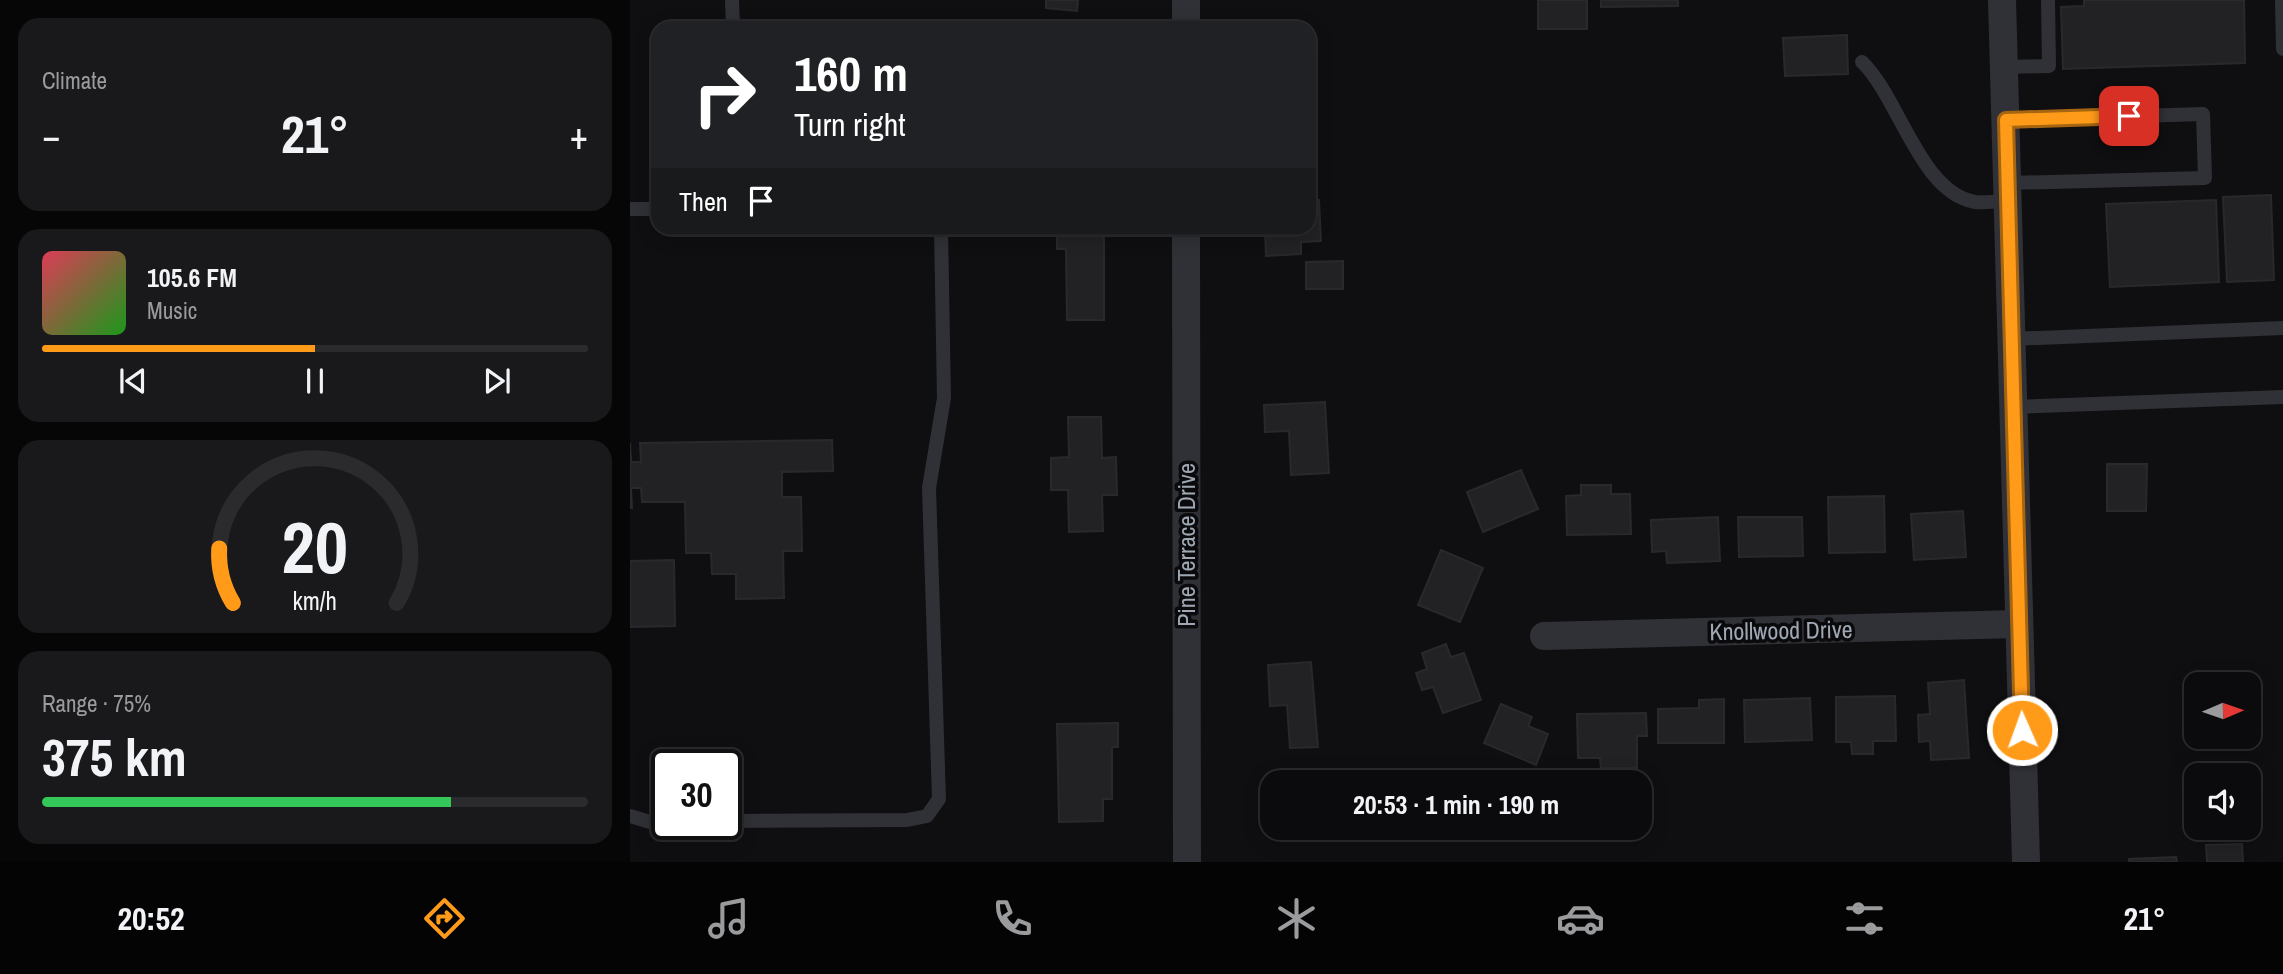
<!DOCTYPE html>
<meta charset="utf-8">
<style>
body{margin:0;font-family:"Archivo Narrow",sans-serif;background:#19191b;color:#f1f3f6;height:100vh;display:flex;flex-direction:column;font-size:26px;white-space:nowrap}
*{box-sizing:border-box;margin:0}
p{font-size:23px;color:#9a9b9d}
.icon{flex:none;width:38px;height:38px;fill:none;stroke:currentColor;stroke-width:2;stroke-linecap:round;stroke-linejoin:round}
.map{position:relative;flex:1;overflow:hidden}
.drawer{display:flex;flex-direction:column;gap:18px;padding:18px;background:#060607;width:630px}
.drawer>*{flex:none}
.top-card{position:absolute;left:21px;top:21px;width:665px;height:214px;border-radius:21px;box-shadow:0 4px 18px #0003,0 0 0 2px #2b2b2e;background:#202124;color:#fff;overflow:hidden}
.needle{width:46px;rotate:88deg}
.fabs{position:absolute;left:1554px;top:672px;display:grid;gap:14px}
.fabs a{display:grid;place-items:center;width:77px;height:77px;border-radius:14px;background:#0b0b0d;box-shadow:0 4px 18px #0003,0 0 0 2px #2b2b2e;font-size:35px}
.speed{position:absolute;left:21px;top:749px;display:flex;gap:14px;font-size:35px;font-weight:700;text-align:center}
.speed>*{display:grid;place-content:center;width:91px;height:91px;border-radius:50%;background:#0b0b0d;box-shadow:0 4px 18px #0003,0 0 0 2px #2b2b2e;line-height:1}
.speed .limit{border:4px solid #111;border-radius:10px;background:#fff;color:#111}
.pin{position:absolute;display:grid;place-items:center;width:60px;height:60px;color:#fff;margin:-30px;border-radius:14px;box-shadow:0 4px 10px #0006}
.me{position:absolute;width:77px;margin:-38px;rotate:358deg;stroke-linejoin:round;filter:drop-shadow(0 0 5px #0008)}
.turn{display:flex;align-items:center;gap:24px;height:147px;padding:0 28px;font-size:32px}
.turn .icon{width:91px;height:91px;stroke-width:2.5}
.turn b{display:block;font-size:49px;line-height:60px}
.then{display:flex;align-items:center;height:66px;padding:0 28px;background:#0003;gap:14px;font-size:26px}
.big{font-size:52px;font-weight:700;line-height:1.1}
.drawer .card{flex:1;display:flex;flex-direction:column;justify-content:center;gap:10px;min-width:0;padding:0 24px;border-radius:21px;background:#19191b}
.drawer .dial{align-items:center;gap:0}
.dial svg{height:182px;overflow:visible;fill:none;stroke:#2b2b2e;stroke-width:7;stroke-linecap:round;text-anchor:middle}
.dial text{fill:#f1f3f6;stroke:none}
.song{display:flex;align-items:center;gap:21px}
.cover{width:84px;height:84px;border-radius:10px;background:linear-gradient(135deg,hsl(350 70% 55%),hsl(120 70% 35%))}
.played{height:7px;border-radius:4px;background:linear-gradient(90deg,#ff9b19 50%,#2b2b2e 50%)}
.keys{display:flex;justify-content:space-around;direction:ltr}
.heat{display:flex;justify-content:space-between;align-items:center;font-size:38px;direction:ltr}
.charge{height:10px;border-radius:5px;background:linear-gradient(90deg,#34c759 75%,#2b2b2e 0)}
.trip{position:absolute;left:630px;top:770px;width:392px;height:70px;border-radius:21px;background:#0b0b0d;box-shadow:0 4px 18px #0003,0 0 0 2px #2b2b2e;font-weight:700;line-height:70px;text-align:center}
.tab-bar{display:flex;height:112px;justify-content:space-around;align-items:center;background:#040405;color:#9a9b9d}
.tab-bar .icon{width:49px;height:49px}
.tab-bar .on{color:#ff9b19}
.tab-bar b{font-size:32px;color:#f1f3f6}
main{display:flex;flex:1;min-height:0}
.map>svg:first-child{display:block}
.building{fill:#222225;stroke:#29292d;stroke-width:2}
.lines{fill:none;stroke-linecap:round;stroke-linejoin:round}
.lane{stroke:#303136;stroke-width:14}
.street{stroke:#303136;stroke-width:28}
.route-casing{stroke:#a66510;stroke-width:18}
.route{stroke:#ff9b19;stroke-width:12}
.labels{text-anchor:middle;dominant-baseline:central;stroke-width:7;stroke-linejoin:round;paint-order:stroke}
.street-label{font-size:24px;fill:#9fa7b3;stroke:#0a0a0c}
</style>
<main>
<section class="drawer">
<div class="card"><p>Climate</p>
<div class="heat"><a>−</a><b class="big">21°</b><a>+</a></div>
</div>
<div class="card">
<div class="song"><i class="cover"></i><div><b>105.6 FM</b><p>Music</p></div></div>
<div class="played"></div>
<div class="keys"><svg class="icon" aria-label="previous" viewBox="0 0 24 24"><path d="M18 5L8 12l10 7zM5 5v14"/></svg><svg class="icon" aria-label="pause" viewBox="0 0 24 24"><path d="M8 5v14M16 5v14"/></svg><svg class="icon" aria-label="next" viewBox="0 0 24 24"><path d="M6 5l10 7-10 7zM19 5v14"/></svg></div>
</div>
<div class="card dial"><svg viewBox="0 0 100 80">
<path d="M14 69A42 42 0 1 1 86 69"/>
<path d="M14 69A42 42 0 0 1 8 45" stroke="#ff9b19"/>
<text x="50" y="56" font-size="32" font-weight="700">20</text>
<text x="50" y="72" font-size="11">km/h</text>
</svg></div>
<div class="card"><p>Range · 75%</p><b class="big">375 km</b><div class="charge"></div></div>
</section>
<div class="map">
<svg width="1653" height="862" viewBox="0 0 1653 862">
<rect width="100%" height="100%" fill="#0f0f11"/>
<g class="building">
<polygon points="416,0 448,0 447,11 416,8"/>
<rect x="908" y="0" width="49" height="29"/>
<polygon points="971,0 1048,0 1048,6 971,7"/>
<polygon points="1454,0 1614,0 1615,63 1433,69 1431,7 1454,6"/>
<polygon points="1217,35 1218,74 1155,76 1153,38"/>
<polygon points="1641,195 1644,280 1597,282 1593,197"/>
<polygon points="679,200 689,200 691,241 671,242 671,254 636,256 635,228 679,228"/>
<polygon points="1586,200 1589,282 1480,287 1476,204"/>
<polygon points="427,228 474,228 474,320 437,320 436,249 427,249"/>
<polygon points="713,261 713,289 676,289 676,262"/>
<polygon points="695,402 699,473 661,475 659,431 635,432 634,405"/>
<polygon points="438,417 471,417 472,458 486,457 487,495 472,495 473,531 439,532 438,490 421,490 421,458 439,457"/>
<polygon points="202,440 203,471 152,472 152,497 171,497 172,551 153,551 154,598 106,599 106,574 82,574 81,553 56,553 55,502 12,502 11,488 1,488 2,508 0,508 0,443 1,462 11,462 10,443"/>
<polygon points="1477,464 1517,464 1516,511 1477,511"/>
<polygon points="891,470 908,509 853,532 837,492"/>
<polygon points="951,485 981,485 981,494 1000,494 1001,534 937,535 936,496 951,495"/>
<polygon points="1254,496 1255,552 1199,553 1198,497"/>
<polygon points="1333,511 1336,557 1284,560 1281,514"/>
<polygon points="1088,517 1090,561 1037,563 1036,551 1022,552 1021,520"/>
<polygon points="1108,517 1172,517 1173,556 1109,557"/>
<polygon points="811,550 853,568 830,622 788,605"/>
<polygon points="44,560 45,626 0,627 0,561"/>
<polygon points="816,644 821,657 834,653 851,700 813,713 803,687 792,690 786,673 797,669 792,653"/>
<polygon points="681,662 688,747 660,748 657,705 640,706 638,665"/>
<polygon points="1334,680 1339,758 1301,760 1300,741 1289,742 1288,715 1300,714 1298,683"/>
<polygon points="1265,696 1266,741 1243,741 1243,754 1222,754 1221,742 1206,742 1206,697"/>
<polygon points="1180,698 1182,740 1115,742 1114,700"/>
<polygon points="1094,699 1094,743 1028,743 1028,709 1069,708 1069,700"/>
<polygon points="871,704 902,717 898,726 918,734 906,765 854,743"/>
<polygon points="1016,713 1017,736 1007,736 1007,768 971,768 970,758 948,758 947,714"/>
<polygon points="488,723 488,747 482,747 482,799 473,799 473,821 429,822 427,724"/>
<polygon points="1612,844 1613,862 1577,862 1576,845"/>
<polygon points="1546,857 1547,862 1499,862 1499,859"/>
</g>
<g class="lines">
<g class="lane">
<polyline points="102,0 103,28"/>
<polyline points="1652,0 1653,49"/>
<path d="M1232 62C1269 97 1290 193 1345 202 1355 203 1368 201 1378 201"/>
<polyline points="1374,67 1419,66 1418,0"/>
<polyline points="1376,120 1573,114 1575,178 1378,183"/>
<polyline points="0,209 28,209"/>
<polyline points="1381,339 1653,328"/>
<polyline points="1383,407 1653,397"/>
<polyline points="0,816 20,822 37,822"/>
<polyline points="96,821 277,820 297,816 309,799 299,488 314,398 311,228"/>
</g>
<g class="street">
<polyline points="556,0 556,28"/>
<polyline points="1372,0 1396,862"/>
<polyline points="556,228 557,862"/>
<polyline points="914,636 1389,624"/>
</g>
</g>
<g class="lines">
<defs>
<polyline id="route" points="1392,730 1376,120 1499,116"/>
</defs>
<use href="#route" class="route-casing"/>
<use href="#route" class="route"/>
</g>
<g class="labels">
<g class="street-label">
<text transform="translate(556 545) rotate(-90)">Pine Terrace Drive</text>
<text transform="translate(1151 630) rotate(-1)">Knollwood Drive</text>
</g>
</g>
</svg>
<div class="fabs">
<a><svg class="needle" viewBox="-14 -14 28 28"><path d="M0-13l5 13h-10z" fill="#e53935"/><path d="M0 13l5-13h-10z" fill="#9a9b9d"/></svg></a>
<a><svg class="icon" aria-label="sound" viewBox="0 0 24 24"><path d="M4 9h4l5-4v14l-5-4H4zM17 9q2 3 0 6"/></svg></a>
</div>
<div class="speed"><div class="limit">30</div></div>
<div class="pin" style="left:1499px;top:116px;background:#d93025"><svg class="icon" aria-label="arrive" viewBox="0 0 24 24"><path d="M6 21V4h12l-3 4 3 4H6"/></svg></div>
<svg class="me" style="left:1392px;top:730px" viewBox="-20 -20 40 40"><circle r="17" fill="#ff9b19" stroke="#fff" stroke-width="3"/><path d="M0-11L8 9 0 5-8 9z" fill="#fff"/></svg>
<div class="trip">20:53 · 1 min · 190 m</div>
<div class="top-card">
<div class="turn"><svg class="icon" aria-label="right" viewBox="0 0 24 24"><path d="M7 20v-9h11M14 6l5 5-5 5"/></svg><div><b>160 m</b>Turn right</div></div>
<div class="then">Then<svg class="icon" aria-label="arrive" viewBox="0 0 24 24"><path d="M6 21V4h12l-3 4 3 4H6"/></svg></div>
</div>
</div>
</main>
<nav class="tab-bar">
<b>20:52</b>
<svg class="icon on" aria-label="directions" viewBox="0 0 24 24"><path d="M12 3l9 9-9 9-9-9zM9 14v-3h6M13 9l2 2-2 2"/></svg>
<svg class="icon" aria-label="music" viewBox="0 0 24 24"><path d="M9 18V5l10-2v13"/><circle cx="6" cy="18" r="3"/><circle cx="16" cy="16" r="3"/></svg>
<svg class="icon" aria-label="phone" viewBox="0 0 24 24"><path d="M5 4h4l2 5-3 2q2 4 5 5l2-3 5 2v4C11 20 4 13 5 4z"/></svg>
<svg class="icon" aria-label="climate" viewBox="0 0 24 24"><path d="M12 3v18M4 7l16 10M4 17L20 7"/></svg>
<svg class="icon" aria-label="car" viewBox="0 0 24 24"><path d="M5 17H2v-5l4-1 3-4h7l3 4 3 1v5h-3M9 17h6M6 11h13"/><circle cx="7" cy="17" r="2"/><circle cx="17" cy="17" r="2"/></svg>
<svg class="icon" aria-label="filters" viewBox="0 0 24 24"><path d="M4 7h16M4 17h16"/><circle cx="9" cy="7" r="2"/><circle cx="15" cy="17" r="2"/></svg>
<b>21°</b>
</nav>
